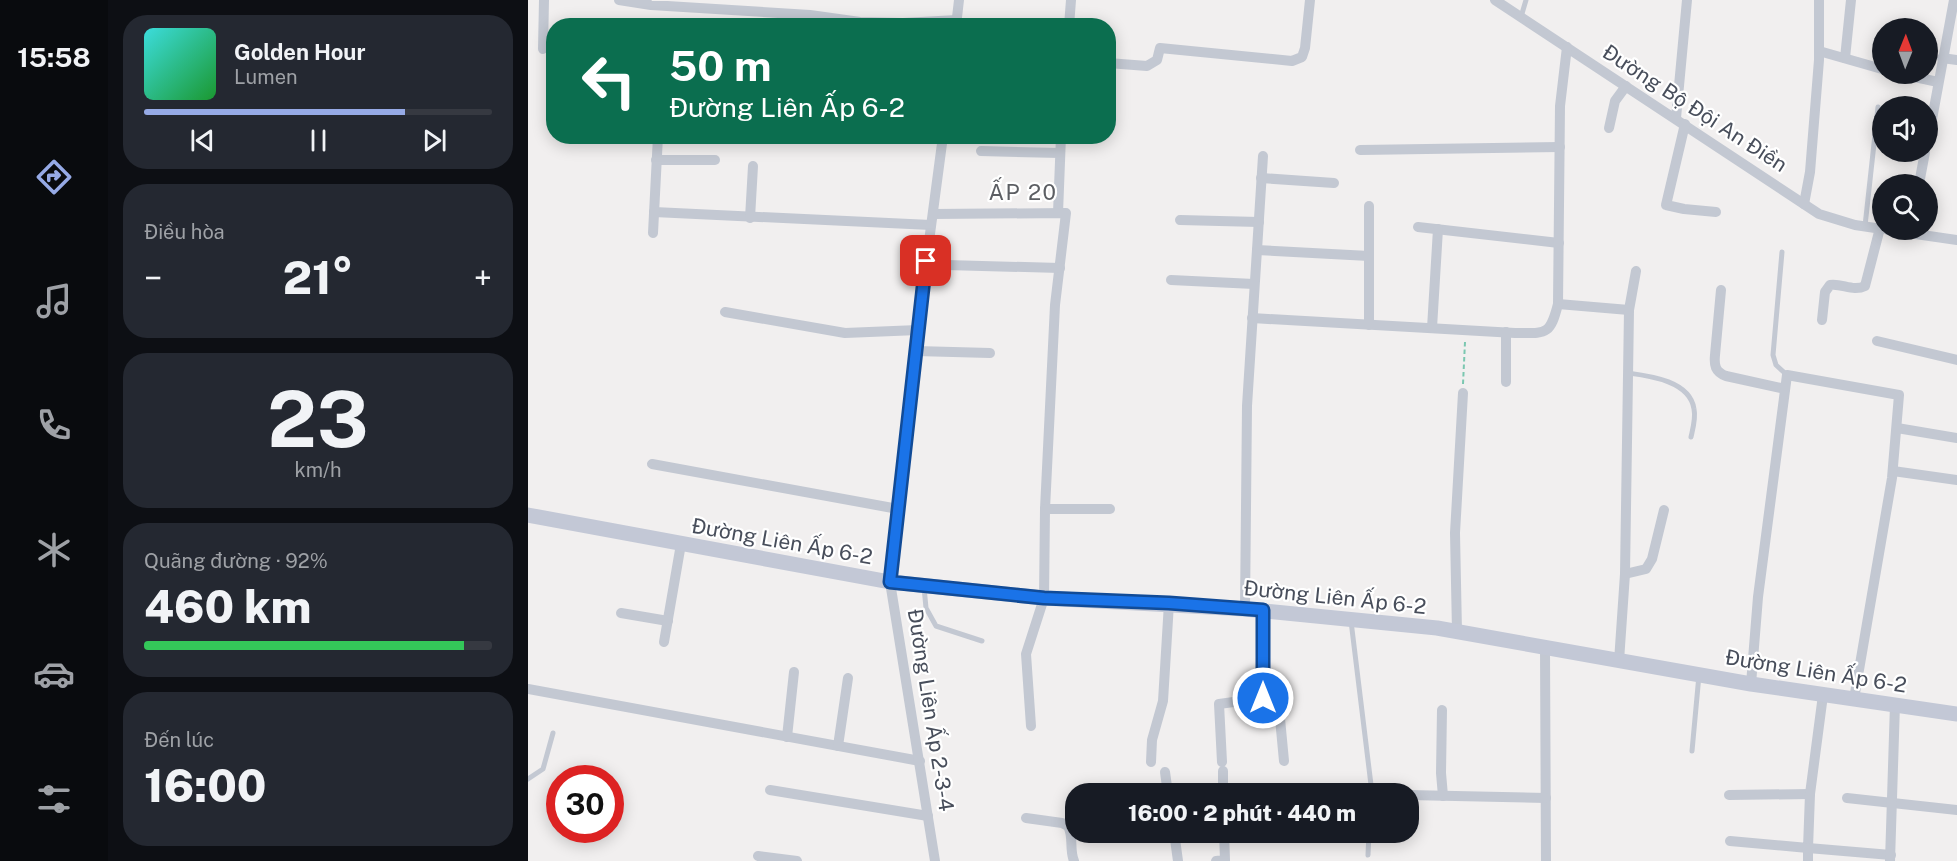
<!DOCTYPE html>
<html lang="vi">
<meta charset="utf-8">
<style>
body{margin:0;font-family:"Public Sans",sans-serif;background:#242831;color:#f1f3f6;height:100vh;display:flex;flex-direction:column;font-size:22px;white-space:nowrap}
*{box-sizing:border-box;margin:0}
p{font-size:20px;color:#9ea1a6}
.icon{flex:none;width:33px;height:33px;fill:none;stroke:currentColor;stroke-width:2;stroke-linecap:round;stroke-linejoin:round}
.map{position:relative;flex:1;overflow:hidden}
.panel{display:flex;flex-direction:column;gap:15px;padding:15px;background:#0d0f14;width:420px}
.panel>*{flex:none}
.top-card{position:absolute;left:18px;top:18px;width:570px;height:126px;border-radius:24px;box-shadow:0 3px 15px #0003;background:#0b6e4f;color:#fff;overflow:hidden}
.needle{width:39px;rotate:1deg}
.buttons{position:absolute;left:1344px;top:18px;display:grid;gap:12px}
.buttons a{display:grid;place-items:center;width:66px;height:66px;border-radius:50%;background:#171b24;box-shadow:0 3px 15px #0003;font-size:30px}
.speed{position:absolute;left:18px;top:765px;display:flex;gap:12px;font-size:30px;font-weight:700;text-align:center}
.speed>*{display:grid;place-content:center;width:78px;height:78px;border-radius:50%;background:#171b24;box-shadow:0 3px 15px #0003;line-height:1}
.speed .limit{border:9px solid #d22;background:#fff;color:#111}
.pin{position:absolute;display:grid;place-items:center;width:51px;height:51px;color:#fff;margin:-26px;border-radius:12px;box-shadow:0 3px 9px #0006}
.me{position:absolute;width:66px;margin:-33px;rotate:0deg;stroke-linejoin:round;filter:drop-shadow(0 0 4px #0008)}
.turn{display:flex;align-items:center;gap:21px;height:126px;padding:0 24px;font-size:27px}
.turn .icon{width:78px;height:78px;stroke-width:2.5}
.turn b{display:block;font-size:42px;line-height:51px}
.big{font-size:45px;font-weight:800;line-height:1.1}
.panel .widget{flex:1;display:flex;flex-direction:column;justify-content:center;gap:9px;min-width:0;padding:0 21px;border-radius:24px;background:#242831}
.panel .dial{align-items:center;gap:0}
.dial b{font-size:78px;line-height:1}
.song{display:flex;align-items:center;gap:18px}
.cover{width:72px;height:72px;border-radius:9px;background:linear-gradient(135deg,hsl(180 70% 55%),hsl(130 70% 35%))}
.played{height:6px;border-radius:3px;background:linear-gradient(90deg,#96aae6 75%,#363941 75%)}
.keys{display:flex;justify-content:space-around;direction:ltr}
.heat{display:flex;justify-content:space-between;align-items:center;font-size:33px;direction:ltr}
.charge{height:9px;border-radius:4px;background:linear-gradient(90deg,#34c759 92%,#363941 0)}
.trip{position:absolute;left:537px;top:783px;width:354px;height:60px;border-radius:24px;background:#171b24;box-shadow:0 3px 15px #0003;font-weight:800;line-height:60px;text-align:center}
main{display:flex;flex:1;min-height:0}
.dock{display:flex;flex-direction:column;width:108px;justify-content:space-around;align-items:center;background:#090b0e;color:#9ea1a6}
.dock .icon{width:42px;height:42px}
.dock .current{color:#96aae6}
.dock b{font-size:27px;color:#f1f3f6}
.map>svg:first-child{display:block}
.lines{fill:none;stroke-linecap:round;stroke-linejoin:round}
.path{stroke:#7bc7b0;stroke-width:2;stroke-dasharray:4.5 3;stroke-linecap:butt}
.lane{stroke:#c3c8d2;stroke-width:5}
.street{stroke:#c3c8d2;stroke-width:10}
.secondary{stroke:#c3c8d6;stroke-width:15}
.route-casing{stroke:#114b97;stroke-width:15}
.route{stroke:#1a73e8;stroke-width:10}
.labels{text-anchor:middle;dominant-baseline:central;stroke-width:4.5;stroke-linejoin:round;paint-order:stroke}
.street-label{font-size:21px;fill:#484e5b;stroke:#fff}
.neighbourhood-label{font-size:22px;letter-spacing:1.5px;fill:#5c5e63;stroke:#fff}
</style>
<main>
<nav class="dock">
<b>15:58</b>
<svg class="icon current" aria-label="directions" viewBox="0 0 24 24"><path d="M12 3l9 9-9 9-9-9zM9 14v-3h6M13 9l2 2-2 2"/></svg>
<svg class="icon" aria-label="music" viewBox="0 0 24 24"><path d="M9 18V5l10-2v13"/><circle cx="6" cy="18" r="3"/><circle cx="16" cy="16" r="3"/></svg>
<svg class="icon" aria-label="phone" viewBox="0 0 24 24"><path d="M5 4h4l2 5-3 2q2 4 5 5l2-3 5 2v4C11 20 4 13 5 4z"/></svg>
<svg class="icon" aria-label="climate" viewBox="0 0 24 24"><path d="M12 3v18M4 7l16 10M4 17L20 7"/></svg>
<svg class="icon" aria-label="car" viewBox="0 0 24 24"><path d="M5 17H2v-5l4-1 3-4h7l3 4 3 1v5h-3M9 17h6M6 11h13"/><circle cx="7" cy="17" r="2"/><circle cx="17" cy="17" r="2"/></svg>
<svg class="icon" aria-label="filters" viewBox="0 0 24 24"><path d="M4 7h16M4 17h16"/><circle cx="9" cy="7" r="2"/><circle cx="15" cy="17" r="2"/></svg>
</nav>
<section class="panel">
<div class="widget">
<div class="song"><i class="cover"></i><div><b>Golden Hour</b><p>Lumen</p></div></div>
<div class="played"></div>
<div class="keys"><svg class="icon" aria-label="previous" viewBox="0 0 24 24"><path d="M18 5L8 12l10 7zM5 5v14"/></svg><svg class="icon" aria-label="pause" viewBox="0 0 24 24"><path d="M8 5v14M16 5v14"/></svg><svg class="icon" aria-label="next" viewBox="0 0 24 24"><path d="M6 5l10 7-10 7zM19 5v14"/></svg></div>
</div>
<div class="widget"><p>Điều hòa</p>
<div class="heat"><a>−</a><b class="big">21°</b><a>+</a></div>
</div>
<div class="widget dial"><b>23</b><p>km/h</p></div>
<div class="widget"><p>Quãng đường · 92%</p><b class="big">460 km</b><div class="charge"></div></div>
<div class="widget"><p>Đến lúc</p><b class="big">16:00</b></div>
</section>
<div class="map">
<svg width="1429" height="861" viewBox="0 0 1429 861">
<rect width="100%" height="100%" fill="#f1efef"/>
<g class="lines">
<polyline class="path" points="935,384 937,342"/>
<g class="lane">
<polyline points="993,17 998,0"/>
<polyline points="1337,226 1350,107"/>
<polyline points="1254,252 1245,355 1248,365 1259,375"/>
<path d="M1100 373C1122 376 1162 381 1166 409 1168 418 1165 428 1163 437"/>
<polyline points="396,587 398,608 408,626 454,641"/>
<polyline points="823,621 844,793"/>
<polyline points="1164,751 1171,675"/>
<polyline points="0,779 15,769 25,733"/>
<polyline points="840,855 841,832"/>
</g>
<g class="street">
<polyline points="91,0 123,5 282,15 332,22 375,23 429,20"/>
<polyline points="967,0 1291,214 1327,225 1354,229"/>
<polyline points="428,26 431,0"/>
<polyline points="541,26 543,0"/>
<polyline points="15,49 16,0"/>
<polyline points="1291,51 1354,69"/>
<polyline points="1317,58 1323,0"/>
<polyline points="1414,58 1429,60"/>
<polyline points="580,63 619,66 629,60 632,48 764,61 774,57 777,48 782,0"/>
<polyline points="1373,74 1410,82"/>
<polyline points="1148,118 1159,0"/>
<polyline points="1157,124 1138,205 1156,209 1188,212"/>
<polyline points="1081,128 1087,101 1098,86"/>
<polyline points="1400,141 1426,0"/>
<polyline points="832,150 1032,147"/>
<polyline points="453,151 532,153"/>
<polyline points="128,160 187,160"/>
<polyline points="733,178 806,183"/>
<polyline points="1391,184 1397,152"/>
<polyline points="1276,204 1282,172 1291,60 1291,0"/>
<polyline points="126,212 403,225"/>
<polyline points="530,213 533,136"/>
<polyline points="405,214 538,213 527,305 517,509 516,598 498,654 503,726"/>
<polyline points="222,218 225,166"/>
<polyline points="652,220 731,222"/>
<polyline points="890,227 1031,243"/>
<polyline points="1360,230 1429,240"/>
<polyline points="125,233 130,136"/>
<polyline points="729,250 841,256"/>
<polyline points="418,265 532,268"/>
<polyline points="643,280 726,284"/>
<path d="M1193 290 1187 355C1186 365 1187 372 1198 376L1257 389"/>
<polyline points="1030,304 1101,310"/>
<polyline points="197,312 317,333 390,330"/>
<path d="M724 318 987 333C1018 333 1022 336 1030 304L1032 106 1039 47"/>
<path d="M1294 320 1297 292 1302 285C1314 283 1325 292 1337 286L1352 228"/>
<polyline points="841,325 841,206"/>
<polyline points="904,328 910,229"/>
<polyline points="1349,341 1429,360"/>
<polyline points="388,351 462,353"/>
<polyline points="978,382 978,332"/>
<polyline points="1369,428 1429,438"/>
<polyline points="124,464 370,509"/>
<polyline points="1365,471 1429,480"/>
<polyline points="517,509 582,509"/>
<polyline points="1097,574 1118,569 1124,559 1136,510"/>
<polyline points="717,609 719,406 735,156"/>
<polyline points="735,611 735,698"/>
<polyline points="93,613 140,621"/>
<polyline points="929,632 927,533 935,393"/>
<polyline points="136,642 153,544"/>
<polyline points="1017,649 1018,861"/>
<polyline points="1091,661 1097,574 1101,310 1108,271"/>
<polyline points="1223,684 1230,597 1259,375 1371,395 1364,478 1326,699"/>
<polyline points="0,689 392,761"/>
<polyline points="914,710 913,773 915,796"/>
<polyline points="259,737 266,672"/>
<polyline points="310,746 320,678"/>
<polyline points="623,762 624,740 635,701 641,603"/>
<polyline points="694,762 691,704 735,698 745,699 751,708 756,761"/>
<polyline points="695,771 695,794"/>
<polyline points="637,772 640,794"/>
<polyline points="242,790 400,816"/>
<polyline points="844,793 845,794"/>
<polyline points="880,795 1018,798"/>
<polyline points="1201,795 1282,794"/>
<polyline points="1319,798 1429,810"/>
<path d="M498 818 534 823 540 826C546 837 541 849 546 861"/>
<polyline points="646,832 650,861"/>
<polyline points="1202,841 1280,848 1282,794 1295,695"/>
<polyline points="230,856 269,861"/>
<polyline points="407,861 362,582 396,279 415,136"/>
<polyline points="688,861 697,860 696,832"/>
<polyline points="1280,861 1280,848 1363,855"/>
<polyline points="1362,861 1367,704"/>
</g>
<polyline class="secondary" points="0,515 362,582 516,598 717,609 909,628 1223,684 1429,714"/>
</g>
<g class="lines">
<defs>
<polyline id="route" points="398,261 362,582 516,598 641,603 735,610 735,698"/>
</defs>
<use href="#route" class="route-casing"/>
<use href="#route" class="route"/>
</g>
<g class="labels">
<g class="street-label">
<text transform="translate(1167 108) rotate(33)">Đường Bộ Đội An Điền</text>
<text transform="translate(254 541) rotate(10)">Đường Liên Ấp 6-2</text>
<text transform="translate(807 597) rotate(6)">Đường Liên Ấp 6-2</text>
<text transform="translate(1288 671) rotate(9)">Đường Liên Ấp 6-2</text>
<text transform="translate(403 710) rotate(81)">Đường Liên Ấp 2-3-4</text>
</g>
<g class="neighbourhood-label">
<text x="495" y="192">ẤP 20</text>
</g>
</g>
</svg>
<div class="buttons">
<a><svg class="needle" viewBox="-14 -14 28 28"><path d="M0-13l5 13h-10z" fill="#e53935"/><path d="M0 13l5-13h-10z" fill="#9ea1a6"/></svg></a>
<a><svg class="icon" aria-label="sound" viewBox="0 0 24 24"><path d="M4 9h4l5-4v14l-5-4H4zM17 9q2 3 0 6"/></svg></a>
<a><svg class="icon" aria-label="search" viewBox="0 0 24 24"><circle cx="10" cy="10" r="6"/><path d="M15 15l6 6"/></svg></a>
</div>
<div class="speed"><div class="limit">30</div></div>
<div class="pin" style="left:398px;top:261px;background:#d93025"><svg class="icon" aria-label="arrive" viewBox="0 0 24 24"><path d="M6 21V4h12l-3 4 3 4H6"/></svg></div>
<svg class="me" style="left:735px;top:698px" viewBox="-20 -20 40 40"><circle r="17" fill="#1a73e8" stroke="#fff" stroke-width="3"/><path d="M0-11L8 9 0 5-8 9z" fill="#fff"/></svg>
<div class="trip">16:00 · 2 phút · 440 m</div>
<div class="top-card">
<div class="turn"><svg class="icon" aria-label="left" viewBox="0 0 24 24"><path d="M17 20v-9H6M10 6l-5 5 5 5"/></svg><div><b>50 m</b>Đường Liên Ấp 6-2</div></div>
</div>
</div>
</main>
